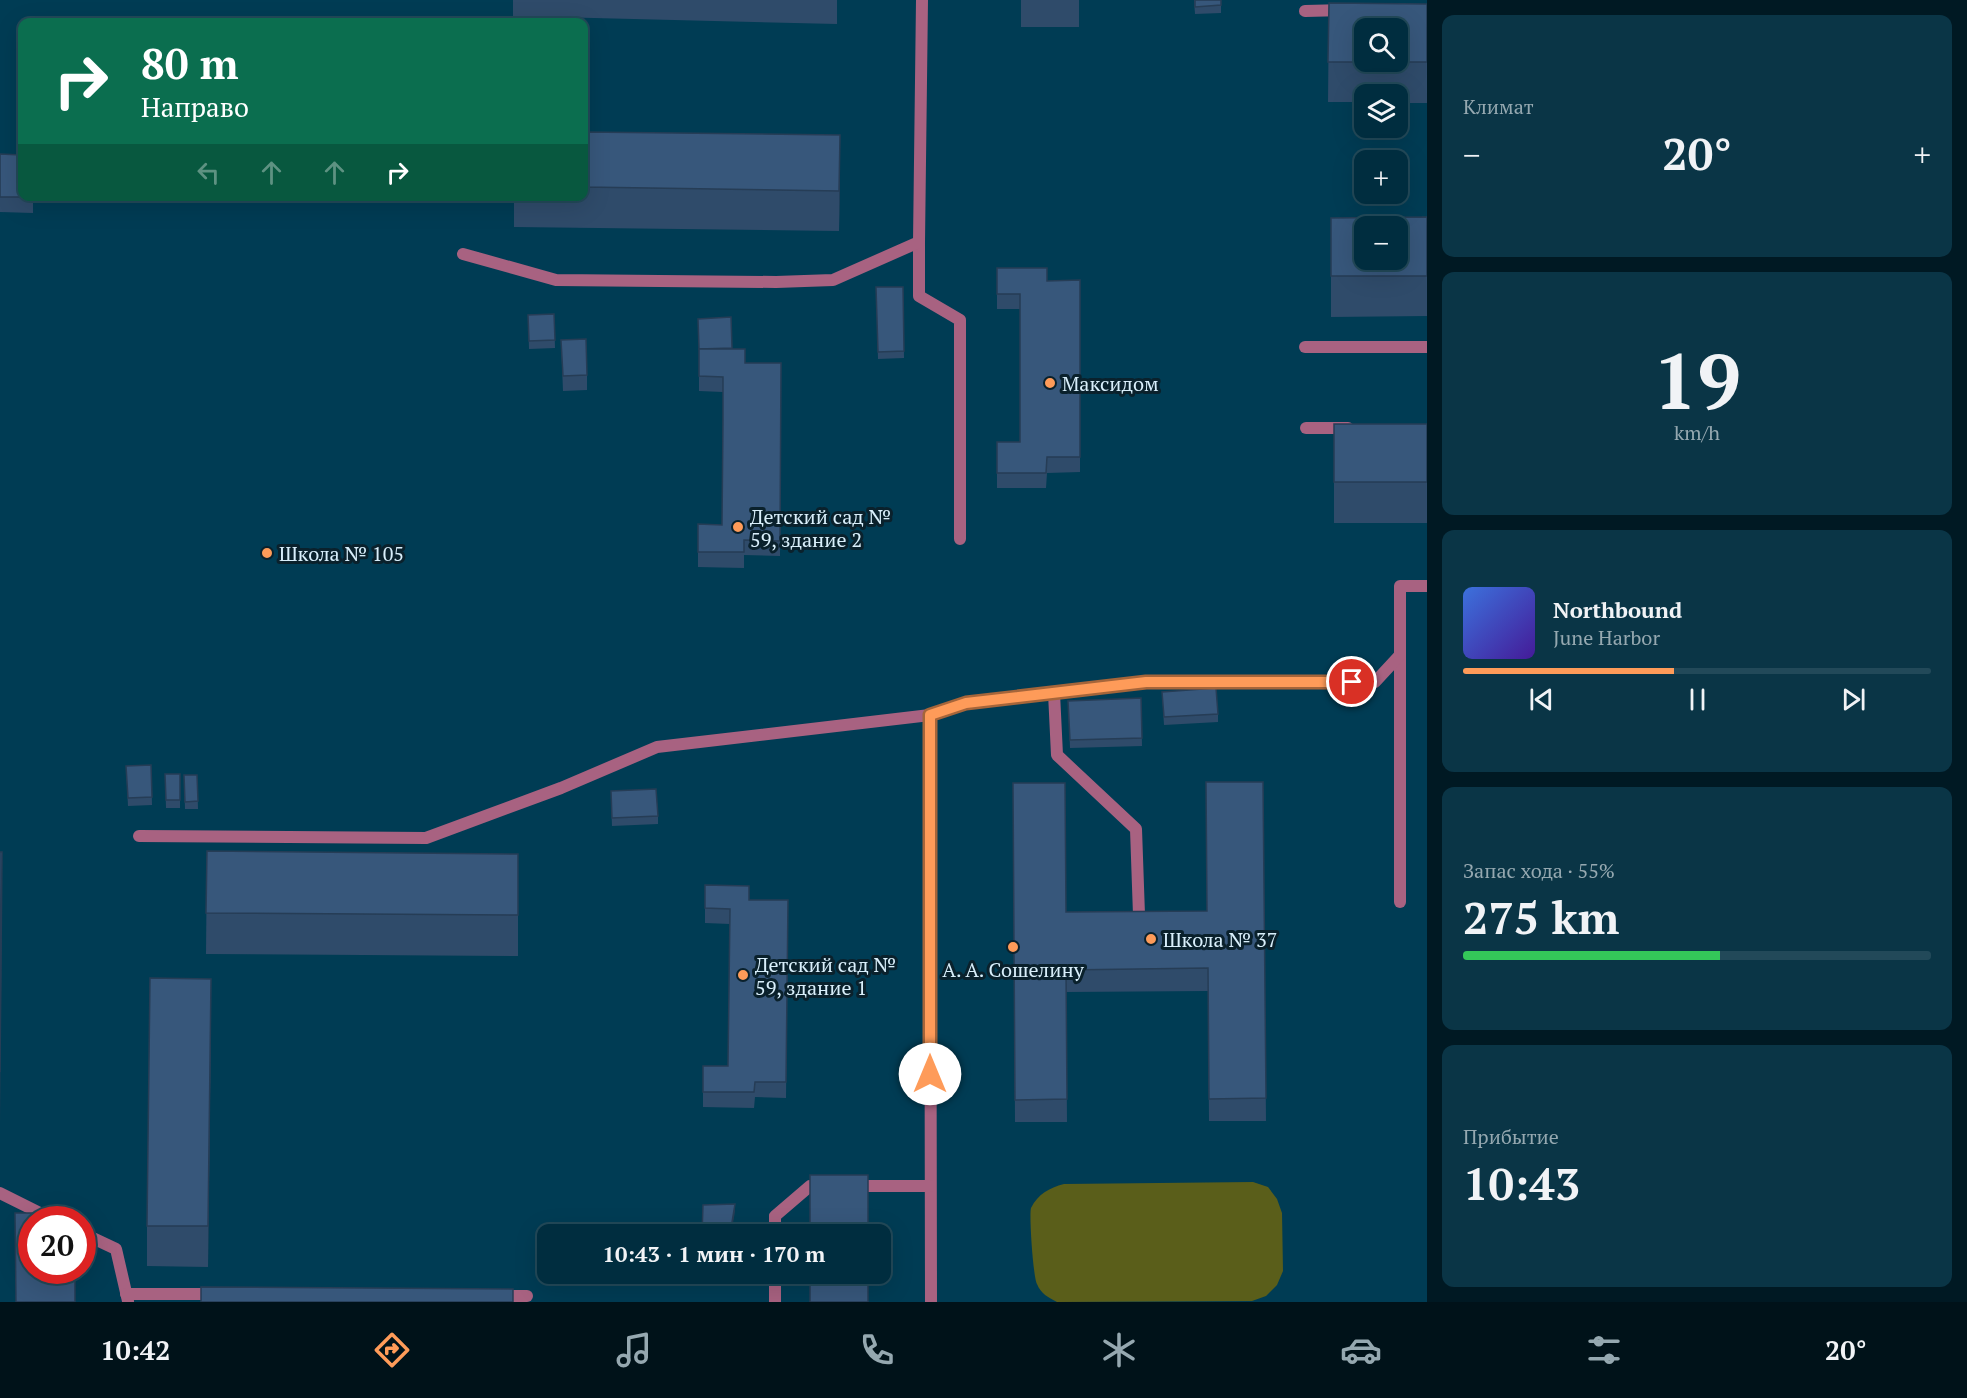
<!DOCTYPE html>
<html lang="ru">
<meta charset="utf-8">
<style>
body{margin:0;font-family:"PT Serif",serif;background:#0a3546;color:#f1f3f6;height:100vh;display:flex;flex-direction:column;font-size:22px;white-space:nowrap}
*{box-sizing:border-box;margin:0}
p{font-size:20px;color:#95a8b0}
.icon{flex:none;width:33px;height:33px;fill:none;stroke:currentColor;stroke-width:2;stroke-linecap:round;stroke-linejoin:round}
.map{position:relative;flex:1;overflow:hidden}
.details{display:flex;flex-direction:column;gap:15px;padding:15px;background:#001923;width:540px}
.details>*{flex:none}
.top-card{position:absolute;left:18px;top:18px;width:570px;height:183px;border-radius:12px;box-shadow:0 6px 24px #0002,0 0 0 2px #224959;background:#0b6e4f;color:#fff;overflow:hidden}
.fabs{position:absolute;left:1354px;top:18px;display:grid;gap:12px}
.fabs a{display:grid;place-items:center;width:54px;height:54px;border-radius:12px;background:#002d3f;box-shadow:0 6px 24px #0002,0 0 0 2px #224959;font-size:30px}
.speed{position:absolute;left:18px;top:1206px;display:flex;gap:12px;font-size:30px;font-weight:700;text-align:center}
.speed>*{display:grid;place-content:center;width:78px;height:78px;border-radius:50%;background:#002d3f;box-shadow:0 6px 24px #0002,0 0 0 2px #224959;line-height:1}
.speed .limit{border:9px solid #d22;background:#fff;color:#111}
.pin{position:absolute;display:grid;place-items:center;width:51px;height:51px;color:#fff;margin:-26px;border:3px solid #fff;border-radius:50%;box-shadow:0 2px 6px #0007}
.me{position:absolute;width:66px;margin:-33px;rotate:0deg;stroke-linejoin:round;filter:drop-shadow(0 0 4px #0008)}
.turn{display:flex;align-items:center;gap:21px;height:126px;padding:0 24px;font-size:27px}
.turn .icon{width:78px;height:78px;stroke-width:2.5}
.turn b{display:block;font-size:42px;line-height:51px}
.lanes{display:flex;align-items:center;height:57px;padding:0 24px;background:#0003;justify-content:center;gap:30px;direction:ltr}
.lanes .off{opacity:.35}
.big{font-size:45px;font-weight:800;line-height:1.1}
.details .card{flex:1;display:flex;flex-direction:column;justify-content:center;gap:9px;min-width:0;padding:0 21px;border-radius:12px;background:#0a3546}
.details .dial{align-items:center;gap:0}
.dial b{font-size:78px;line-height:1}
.song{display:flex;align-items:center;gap:18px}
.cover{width:72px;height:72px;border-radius:9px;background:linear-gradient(135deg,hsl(220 70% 55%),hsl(260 70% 35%))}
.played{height:6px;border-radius:3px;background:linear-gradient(90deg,#fe9b59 45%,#224959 45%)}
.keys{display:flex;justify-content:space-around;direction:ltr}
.heat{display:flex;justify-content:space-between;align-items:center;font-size:33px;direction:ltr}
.charge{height:9px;border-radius:4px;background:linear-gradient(90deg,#34c759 55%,#224959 0)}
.trip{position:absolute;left:537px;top:1224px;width:354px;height:60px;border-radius:12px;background:#002d3f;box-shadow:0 6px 24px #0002,0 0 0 2px #224959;font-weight:800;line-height:60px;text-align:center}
.tab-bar{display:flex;height:96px;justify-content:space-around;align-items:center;background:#001219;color:#95a8b0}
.tab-bar .icon{width:42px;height:42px}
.tab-bar .on{color:#fe9b59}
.tab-bar b{font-size:27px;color:#f1f3f6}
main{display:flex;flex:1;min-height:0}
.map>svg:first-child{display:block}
.green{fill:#5a5e1a}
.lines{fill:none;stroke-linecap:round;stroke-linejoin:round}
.service{stroke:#a86281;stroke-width:12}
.wall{fill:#2f4b6a}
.shaded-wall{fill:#263d56}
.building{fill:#37577b;stroke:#263d56;stroke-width:1.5;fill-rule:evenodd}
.route-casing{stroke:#a5653a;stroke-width:15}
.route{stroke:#fe9b59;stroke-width:10}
.poi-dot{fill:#fe9b59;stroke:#0a212c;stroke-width:2}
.labels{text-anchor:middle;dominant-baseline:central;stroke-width:6;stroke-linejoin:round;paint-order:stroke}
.poi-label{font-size:20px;fill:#d9effb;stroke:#0a212c;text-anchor:start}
</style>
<main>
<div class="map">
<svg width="1427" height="1302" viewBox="0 0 1427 1302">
<rect width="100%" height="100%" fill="#003c54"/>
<path class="green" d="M1253 1182 1268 1187 1277 1199 1282 1213 1283 1271 1277 1285 1266 1296 1252 1301 1057 1302C1048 1297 1041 1294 1037 1284 1033 1277 1029 1214 1031 1208 1038 1194 1049 1188 1064 1184Z"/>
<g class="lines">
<g class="service">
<polyline points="1305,11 1345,10"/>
<polyline points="919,242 919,296 960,320 960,539"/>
<polyline points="463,254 556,280 776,282 833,280 919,242 922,0"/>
<polyline points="1305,347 1427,347"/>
<polyline points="1306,428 1348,428"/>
<polyline points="1400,655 1400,902"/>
<polyline points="1054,693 1057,755 1136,829 1139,915"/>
<polyline points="930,715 931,1302"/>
<polyline points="139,836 426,838 561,788 657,747 930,715 965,703 1146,682 1375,682 1400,655 1400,586 1427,586"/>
<polyline points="851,1186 930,1186"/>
<polyline points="0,1193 54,1220"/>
<polyline points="82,1233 116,1249 128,1301"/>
<polyline points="775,1234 775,1216 810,1186 825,1186"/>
<polyline points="126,1294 215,1294"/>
<polyline points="496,1296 527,1296"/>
<polyline points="775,1302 775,1274"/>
</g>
</g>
<g class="wall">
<polygon points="513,0 837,0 837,24 513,16"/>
<rect x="1021" y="0" width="58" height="27"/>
<polygon points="1194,0 1221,0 1221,13 1195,14"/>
<polygon points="1329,3 1427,4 1427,103 1398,103 1398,94 1365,94 1365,102 1328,102"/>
<polygon points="584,132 840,176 839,231 514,227 514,196 584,196"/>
<polygon points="0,154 33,196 33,213 0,212"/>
<polygon points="1427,217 1427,316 1331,317 1331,218"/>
<polygon points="997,268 1047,281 1080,280 1080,472 1047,473 1046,488 997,488 997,442 1020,442 1020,309 997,309"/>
<polygon points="876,287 903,287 904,358 878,359"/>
<polygon points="554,314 555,348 529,349 528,315"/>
<polygon points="731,317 732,349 745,363 781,363 780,556 744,555 744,568 698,567 698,524 722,525 723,392 699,391 699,356"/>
<polygon points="561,340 587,375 587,390 563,391"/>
<rect x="1334" y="424" width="93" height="99"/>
<polygon points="1162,692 1218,714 1218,722 1164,725"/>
<polygon points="1141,698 1142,746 1070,748 1068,701"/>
<polygon points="151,765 152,805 128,806 126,766"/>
<polygon points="165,774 180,774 180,808 166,808"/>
<polygon points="184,775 197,775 198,809 185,809"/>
<polygon points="1263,782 1266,1121 1209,1121 1208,991 1066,992 1067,1122 1015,1122 1013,783 1066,912 1207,911"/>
<polygon points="611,799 658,816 658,824 612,826"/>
<polygon points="207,851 518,854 518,956 206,954"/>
<polygon points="705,885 749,900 788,900 786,1098 755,1097 754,1108 703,1107 703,1066 728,1066 730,924 705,923"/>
<polygon points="211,1019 208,1267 147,1266 147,1226"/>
</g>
<g class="shaded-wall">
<polygon points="840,135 840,176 839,231 839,191"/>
<polygon points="2,852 2,905 0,1125 0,1072"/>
<polygon points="211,979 211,1019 208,1267 208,1226"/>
<polygon points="735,1204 735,1212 731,1234 730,1234"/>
</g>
<g class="building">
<polygon points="1195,0 1221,0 1221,5 1195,7"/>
<path d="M1329 3 1427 4V62H1328ZM1365 28H1398V62H1365Z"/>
<polygon points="584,132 840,135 839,191 584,187"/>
<polygon points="0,154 22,155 22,196 33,196 33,197 0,197"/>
<path d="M1427 217V276H1331V218ZM1365 226H1398V260H1365Z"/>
<polygon points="997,268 1047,268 1047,281 1080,280 1080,457 1047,457 1046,473 997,473 997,442 1020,442 1020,294 997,294"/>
<polygon points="876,287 903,287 904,351 878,352"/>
<polygon points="554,314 555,340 529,341 528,315"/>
<polygon points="731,317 732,348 699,349 698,319"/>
<polygon points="586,339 587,375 563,376 561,340"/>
<polygon points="699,349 745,349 745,363 781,363 780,541 744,540 744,552 698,552 698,524 722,525 723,419 723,377 699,376"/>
<rect x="1334" y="424" width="93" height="58"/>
<polygon points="1216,688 1218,714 1164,717 1162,692"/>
<polygon points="1141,698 1142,738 1070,740 1068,701"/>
<polygon points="151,765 152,797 128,798 126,766"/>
<polygon points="165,774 180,774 180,800 166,800"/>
<polygon points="184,775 197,775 198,801 185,802"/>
<polygon points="1206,782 1263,782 1266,1098 1209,1099 1208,968 1066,970 1067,1099 1015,1100 1013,783 1065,783 1066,912 1207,911"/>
<polygon points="656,789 658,816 612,818 611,791"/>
<polygon points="207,851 518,854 518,915 206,913"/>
<polygon points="0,852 2,852 0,1072"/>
<polygon points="705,885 749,886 749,900 788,900 786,1082 755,1082 754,1092 703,1092 703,1066 728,1066 730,909 705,908"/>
<polygon points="150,978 211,979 208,1226 147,1226"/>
<rect x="810" y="1175" width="58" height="59"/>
<polygon points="735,1204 730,1234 702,1234 703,1205"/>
<polygon points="15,1213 75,1213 75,1220 32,1220 32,1270 75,1270 75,1302 16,1302"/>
<polygon points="656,1232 656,1234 629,1234"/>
<rect x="810" y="1274" width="58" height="28"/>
<polygon points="201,1287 513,1289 513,1302 201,1302"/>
</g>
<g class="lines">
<defs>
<polyline id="route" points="930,1074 930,715 966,703 1146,682 1352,682"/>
</defs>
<use href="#route" class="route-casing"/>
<use href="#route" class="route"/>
</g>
<g class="poi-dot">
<circle cx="1050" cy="383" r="6"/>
<circle cx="738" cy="527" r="6"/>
<circle cx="267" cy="553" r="6"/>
<circle cx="1151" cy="939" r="6"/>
<circle cx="1013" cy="947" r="6"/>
<circle cx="743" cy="975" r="6"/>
</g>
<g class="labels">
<g class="poi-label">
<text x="1062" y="383">Максидом</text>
<text x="750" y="516">Детский сад №<tspan x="750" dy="23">59, здание 2</tspan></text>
<text x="279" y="553">Школа № 105</text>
<text x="1163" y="939">Школа № 37</text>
<text x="755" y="964">Детский сад №<tspan x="755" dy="23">59, здание 1</tspan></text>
<text x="1013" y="969" text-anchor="middle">А. А. Сошелину</text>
</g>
</g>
</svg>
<div class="fabs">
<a><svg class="icon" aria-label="search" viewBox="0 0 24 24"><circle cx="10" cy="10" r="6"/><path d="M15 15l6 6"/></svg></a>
<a><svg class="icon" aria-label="layers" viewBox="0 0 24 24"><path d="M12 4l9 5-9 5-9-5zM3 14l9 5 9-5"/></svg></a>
<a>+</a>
<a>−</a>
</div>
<div class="speed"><div class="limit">20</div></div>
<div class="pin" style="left:1352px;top:682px;background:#d93025"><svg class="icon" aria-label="arrive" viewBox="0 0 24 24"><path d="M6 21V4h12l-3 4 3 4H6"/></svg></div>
<svg class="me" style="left:930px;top:1074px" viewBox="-20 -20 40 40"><circle r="19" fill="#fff"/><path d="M0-13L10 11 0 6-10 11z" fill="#fe9b59"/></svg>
<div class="trip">10:43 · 1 мин · 170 m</div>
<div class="top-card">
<div class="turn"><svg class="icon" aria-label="right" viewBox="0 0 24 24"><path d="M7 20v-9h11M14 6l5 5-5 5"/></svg><div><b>80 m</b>Направо</div></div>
<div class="lanes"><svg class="icon off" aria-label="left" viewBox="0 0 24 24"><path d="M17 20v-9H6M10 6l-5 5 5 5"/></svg><svg class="icon off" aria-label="ahead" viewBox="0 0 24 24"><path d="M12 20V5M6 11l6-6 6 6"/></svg><svg class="icon off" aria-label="ahead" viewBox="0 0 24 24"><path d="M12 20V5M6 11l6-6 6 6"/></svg><svg class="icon" aria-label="right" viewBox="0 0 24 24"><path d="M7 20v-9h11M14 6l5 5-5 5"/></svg></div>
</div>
</div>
<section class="details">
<div class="card"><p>Климат</p>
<div class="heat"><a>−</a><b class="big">20°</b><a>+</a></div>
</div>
<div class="card dial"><b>19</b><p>km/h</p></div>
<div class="card">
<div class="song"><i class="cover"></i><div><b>Northbound</b><p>June Harbor</p></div></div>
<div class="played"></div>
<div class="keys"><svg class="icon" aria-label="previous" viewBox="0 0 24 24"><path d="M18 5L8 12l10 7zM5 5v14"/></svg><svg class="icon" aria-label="pause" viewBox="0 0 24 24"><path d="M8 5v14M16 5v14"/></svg><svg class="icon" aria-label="next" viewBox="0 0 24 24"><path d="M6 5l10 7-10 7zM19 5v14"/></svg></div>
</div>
<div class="card"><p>Запас хода · 55%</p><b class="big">275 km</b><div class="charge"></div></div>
<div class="card"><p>Прибытие</p><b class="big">10:43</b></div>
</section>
</main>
<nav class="tab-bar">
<b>10:42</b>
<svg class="icon on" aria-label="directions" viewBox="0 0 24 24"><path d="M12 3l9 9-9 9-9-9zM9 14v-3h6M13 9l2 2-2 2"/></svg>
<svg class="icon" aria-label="music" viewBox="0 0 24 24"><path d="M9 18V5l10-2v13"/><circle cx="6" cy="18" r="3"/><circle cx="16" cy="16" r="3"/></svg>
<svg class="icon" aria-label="phone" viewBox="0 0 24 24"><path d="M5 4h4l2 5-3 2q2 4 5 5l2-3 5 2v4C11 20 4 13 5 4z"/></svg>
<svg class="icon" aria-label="climate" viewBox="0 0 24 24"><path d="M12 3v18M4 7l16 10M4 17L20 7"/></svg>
<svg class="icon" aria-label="car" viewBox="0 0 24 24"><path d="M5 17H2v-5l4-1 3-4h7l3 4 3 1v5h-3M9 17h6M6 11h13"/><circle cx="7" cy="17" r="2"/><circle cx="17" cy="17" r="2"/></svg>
<svg class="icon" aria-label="filters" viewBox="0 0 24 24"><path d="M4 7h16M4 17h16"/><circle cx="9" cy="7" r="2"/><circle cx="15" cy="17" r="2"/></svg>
<b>20°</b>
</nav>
